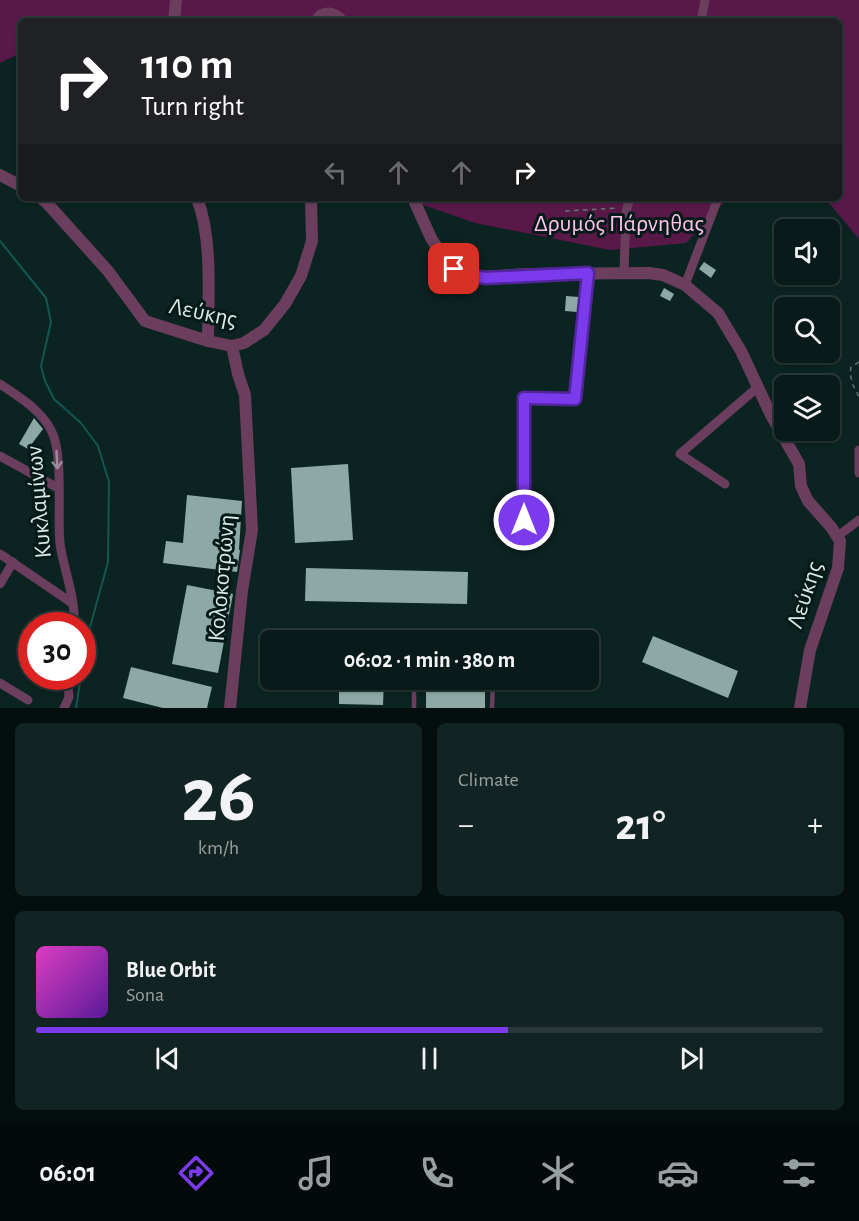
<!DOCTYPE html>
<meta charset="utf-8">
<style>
body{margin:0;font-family:"Alegreya Sans",sans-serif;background:#112322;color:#f1f3f6;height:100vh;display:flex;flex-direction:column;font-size:22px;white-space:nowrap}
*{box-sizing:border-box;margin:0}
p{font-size:20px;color:#98a1a2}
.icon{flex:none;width:33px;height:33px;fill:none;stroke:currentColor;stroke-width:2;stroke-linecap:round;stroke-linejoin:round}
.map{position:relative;height:708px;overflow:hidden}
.side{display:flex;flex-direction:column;gap:15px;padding:15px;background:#040e0e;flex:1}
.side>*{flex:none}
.top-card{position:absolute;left:18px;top:18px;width:824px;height:183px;border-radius:9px;box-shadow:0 2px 4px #0004,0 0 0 2px #293838;background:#202124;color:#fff;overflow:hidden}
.buttons{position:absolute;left:774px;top:219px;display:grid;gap:12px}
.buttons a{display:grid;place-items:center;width:66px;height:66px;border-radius:9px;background:#081a19;box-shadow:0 2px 4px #0004,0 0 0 2px #293838;font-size:30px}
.speed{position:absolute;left:18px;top:612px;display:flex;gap:12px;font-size:30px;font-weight:700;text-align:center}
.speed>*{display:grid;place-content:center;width:78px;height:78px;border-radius:50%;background:#081a19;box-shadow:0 2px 4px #0004,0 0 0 2px #293838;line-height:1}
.speed .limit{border:9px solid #d22;background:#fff;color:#111}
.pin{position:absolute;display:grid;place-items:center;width:51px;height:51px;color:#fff;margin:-26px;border-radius:12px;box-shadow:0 3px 9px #0006}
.me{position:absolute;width:66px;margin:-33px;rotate:0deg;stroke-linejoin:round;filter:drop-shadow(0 0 4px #0008)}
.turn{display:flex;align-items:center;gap:21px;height:126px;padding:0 24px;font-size:27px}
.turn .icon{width:78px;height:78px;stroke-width:2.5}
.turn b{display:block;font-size:42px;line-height:51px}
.lanes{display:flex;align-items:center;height:57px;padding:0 24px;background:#0003;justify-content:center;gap:30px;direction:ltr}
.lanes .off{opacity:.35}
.big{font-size:45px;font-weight:600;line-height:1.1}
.side .card{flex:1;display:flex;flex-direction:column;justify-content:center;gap:9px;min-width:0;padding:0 21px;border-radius:9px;background:#112322}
.side .dial{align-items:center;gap:0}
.dial b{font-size:78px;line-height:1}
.song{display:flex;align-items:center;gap:18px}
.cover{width:72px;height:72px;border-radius:9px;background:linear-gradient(135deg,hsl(310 70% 55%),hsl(270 70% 35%))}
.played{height:6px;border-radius:3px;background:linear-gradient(90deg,#7c3aed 60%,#293838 60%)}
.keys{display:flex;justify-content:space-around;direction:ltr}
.heat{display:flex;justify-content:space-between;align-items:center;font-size:33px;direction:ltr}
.side .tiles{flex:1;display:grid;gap:15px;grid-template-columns:1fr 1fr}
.card:last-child{grid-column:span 2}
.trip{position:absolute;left:260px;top:630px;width:339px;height:60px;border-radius:9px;background:#081a19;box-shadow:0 2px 4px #0004,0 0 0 2px #293838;font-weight:600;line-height:60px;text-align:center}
.menu{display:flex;height:96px;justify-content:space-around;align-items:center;background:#030a0a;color:#98a1a2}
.menu .icon{width:42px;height:42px}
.menu .active{color:#7c3aed}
.menu b{font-size:27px;color:#f1f3f6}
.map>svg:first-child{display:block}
.green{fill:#581948}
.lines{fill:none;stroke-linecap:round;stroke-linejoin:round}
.stream{stroke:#125751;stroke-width:2}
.building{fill:#8da9a5}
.path{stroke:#617573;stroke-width:1.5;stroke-dasharray:4.5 4.5;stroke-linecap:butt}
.service{stroke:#6b3e5d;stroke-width:4.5}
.minor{stroke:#6b3e5d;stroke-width:9}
.tertiary{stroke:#6b3e5d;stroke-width:12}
.oneway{stroke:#9d8b9b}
.route-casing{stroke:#51269a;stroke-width:15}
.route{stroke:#7c3aed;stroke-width:10}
.labels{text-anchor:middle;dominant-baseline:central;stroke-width:6;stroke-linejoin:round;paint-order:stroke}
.park-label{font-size:24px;fill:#ffc3ea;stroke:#031a18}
.street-label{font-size:24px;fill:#dbe9e7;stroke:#031a18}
</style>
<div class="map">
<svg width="859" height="708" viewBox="0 0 859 708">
<rect width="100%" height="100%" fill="#0b2321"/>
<g class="green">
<polygon points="0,0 859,0 859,239 825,198 838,198 838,21 21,21 21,53 0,63"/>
<polygon points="403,198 728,198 686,243 610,250 475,223"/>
</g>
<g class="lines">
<g class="stream">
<polyline points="0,241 46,298 51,322 41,366 45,381 54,399 81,423 98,446 109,482 108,562 87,638 82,665"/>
<polyline points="76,708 81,676"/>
</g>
</g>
<g class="building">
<polygon points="704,262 716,270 711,278 699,269"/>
<polygon points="664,288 674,294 670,301 660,296"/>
<polygon points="566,296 579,297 577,312 565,311"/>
<polygon points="784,391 784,406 780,409 773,399"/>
<polygon points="34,418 43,429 28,449 19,444"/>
<polygon points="348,464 353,540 295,543 291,468"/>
<polygon points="187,495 242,501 239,550 240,550 237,572 163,563 166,541 183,543"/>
<polygon points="306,568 468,572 467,604 305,601"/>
<polygon points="187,585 233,594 218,673 172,664"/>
<polygon points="653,636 738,671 728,698 642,662"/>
<polygon points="131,667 212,687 207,708 163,708 123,698"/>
<polygon points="270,680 384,680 383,705 339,704 339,692 269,689"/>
<polygon points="426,680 450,680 449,690 485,691 485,708 426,708"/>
</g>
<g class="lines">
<g class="path">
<polyline points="565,211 618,208"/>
<polyline points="859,362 851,367 850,374 853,385 859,397"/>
</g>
<g class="service">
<polyline points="414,683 414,708"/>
<polyline points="492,708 493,680"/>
</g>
<g class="minor">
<polyline points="701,21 705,0"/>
<polyline points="624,272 626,212 630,198"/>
<polyline points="685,285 717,201"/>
<path d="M0 384C19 397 40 409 51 430 64 454 57 514 60 544 64 571 76 598 74 626"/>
<polyline points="859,450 859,473"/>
<polyline points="0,456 58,488"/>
<polyline points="725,484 680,454 758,387"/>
<polyline points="524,520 524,398 575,399 588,273"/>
<polyline points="838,536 859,520"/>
<polyline points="0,554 72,603"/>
<polyline points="0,584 13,562"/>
<polyline points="0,683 28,700"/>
<polyline points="64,708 69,697 67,676"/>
</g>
<g class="tertiary">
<polyline points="174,21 176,0"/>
<path d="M316 21C323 10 334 12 342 21"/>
<polyline points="0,175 21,186"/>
<polyline points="41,198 46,202 108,271 145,321 208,341 232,346 244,343 264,330 285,304 301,276 312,241 311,198"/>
<path d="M197 198C213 240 208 296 208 341"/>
<polyline points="413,198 431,238 445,260 454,269 467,275 485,277 525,274 649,273 663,275 685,285 718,313 741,351 771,415 799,464 801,486 808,501 831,527 840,541 838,568 810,650 800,708"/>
<polyline points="230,708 242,591 252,530 245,395 238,374 232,346"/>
</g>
</g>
<defs><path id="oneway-shaft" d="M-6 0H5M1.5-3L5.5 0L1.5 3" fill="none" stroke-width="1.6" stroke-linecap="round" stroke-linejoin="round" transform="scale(1.5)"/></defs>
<use class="oneway" href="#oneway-shaft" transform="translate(57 460) rotate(87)"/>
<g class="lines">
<defs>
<polyline id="route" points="454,269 467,275 485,278 588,273 575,399 524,398 524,520"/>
</defs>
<use href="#route" class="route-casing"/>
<use href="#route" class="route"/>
</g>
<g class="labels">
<g class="park-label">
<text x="619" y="224">Δρυμός Πάρνηθας</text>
</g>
<g class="street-label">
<text transform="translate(203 313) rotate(12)">Λεύκης</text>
<text transform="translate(39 502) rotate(-95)">Κυκλαμίνων</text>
<text transform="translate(222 578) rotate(-85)">Κολοκοτρώνη</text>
<text transform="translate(805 595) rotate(-72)">Λεύκης</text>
</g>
</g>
</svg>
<div class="buttons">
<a><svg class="icon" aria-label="sound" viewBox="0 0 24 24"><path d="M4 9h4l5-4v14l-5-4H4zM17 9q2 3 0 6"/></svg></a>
<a><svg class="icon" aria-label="search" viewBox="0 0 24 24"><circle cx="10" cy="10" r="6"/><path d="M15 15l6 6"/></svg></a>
<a><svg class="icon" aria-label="layers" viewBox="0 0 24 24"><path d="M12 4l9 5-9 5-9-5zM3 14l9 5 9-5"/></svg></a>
</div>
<div class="speed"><div class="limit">30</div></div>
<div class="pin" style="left:454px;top:269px;background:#d93025"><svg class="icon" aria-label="arrive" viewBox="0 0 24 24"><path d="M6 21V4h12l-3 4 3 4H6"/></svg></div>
<svg class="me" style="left:524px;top:520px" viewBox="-20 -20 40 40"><circle r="17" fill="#7c3aed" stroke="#fff" stroke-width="3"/><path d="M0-11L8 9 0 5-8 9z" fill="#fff"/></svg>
<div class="trip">06:02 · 1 min · 380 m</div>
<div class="top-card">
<div class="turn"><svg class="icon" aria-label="right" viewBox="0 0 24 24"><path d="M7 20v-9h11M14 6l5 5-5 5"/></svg><div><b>110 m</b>Turn right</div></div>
<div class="lanes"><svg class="icon off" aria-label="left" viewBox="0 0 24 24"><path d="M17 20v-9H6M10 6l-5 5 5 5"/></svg><svg class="icon off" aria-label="ahead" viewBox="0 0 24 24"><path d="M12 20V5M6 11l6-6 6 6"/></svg><svg class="icon off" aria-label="ahead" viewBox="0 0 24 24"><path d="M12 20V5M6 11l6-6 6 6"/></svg><svg class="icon" aria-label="right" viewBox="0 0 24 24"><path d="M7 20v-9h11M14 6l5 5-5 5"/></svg></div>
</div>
</div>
<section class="side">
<div class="tiles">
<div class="card dial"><b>26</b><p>km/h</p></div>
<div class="card"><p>Climate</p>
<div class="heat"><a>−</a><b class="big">21°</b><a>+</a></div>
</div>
<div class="card">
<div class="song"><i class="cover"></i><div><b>Blue Orbit</b><p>Sona</p></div></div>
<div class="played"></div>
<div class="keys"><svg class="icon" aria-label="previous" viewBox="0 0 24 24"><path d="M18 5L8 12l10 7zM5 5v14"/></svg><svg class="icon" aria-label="pause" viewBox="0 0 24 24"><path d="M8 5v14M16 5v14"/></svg><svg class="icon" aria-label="next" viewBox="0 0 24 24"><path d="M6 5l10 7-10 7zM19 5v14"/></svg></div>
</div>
</div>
</section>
<nav class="menu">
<b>06:01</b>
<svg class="icon active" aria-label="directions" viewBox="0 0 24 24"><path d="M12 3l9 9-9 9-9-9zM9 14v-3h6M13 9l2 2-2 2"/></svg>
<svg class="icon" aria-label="music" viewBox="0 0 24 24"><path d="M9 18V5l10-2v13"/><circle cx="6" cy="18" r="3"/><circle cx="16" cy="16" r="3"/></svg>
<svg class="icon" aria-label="phone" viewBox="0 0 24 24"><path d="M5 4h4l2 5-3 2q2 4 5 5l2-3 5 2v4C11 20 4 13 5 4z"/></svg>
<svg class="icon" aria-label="climate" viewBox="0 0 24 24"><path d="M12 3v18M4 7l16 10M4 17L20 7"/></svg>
<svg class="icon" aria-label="car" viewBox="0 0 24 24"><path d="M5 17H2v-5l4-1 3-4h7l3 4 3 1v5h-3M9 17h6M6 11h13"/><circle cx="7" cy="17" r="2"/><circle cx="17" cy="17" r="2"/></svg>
<svg class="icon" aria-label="filters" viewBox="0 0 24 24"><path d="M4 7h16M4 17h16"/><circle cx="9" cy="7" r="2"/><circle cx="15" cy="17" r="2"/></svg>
</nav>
